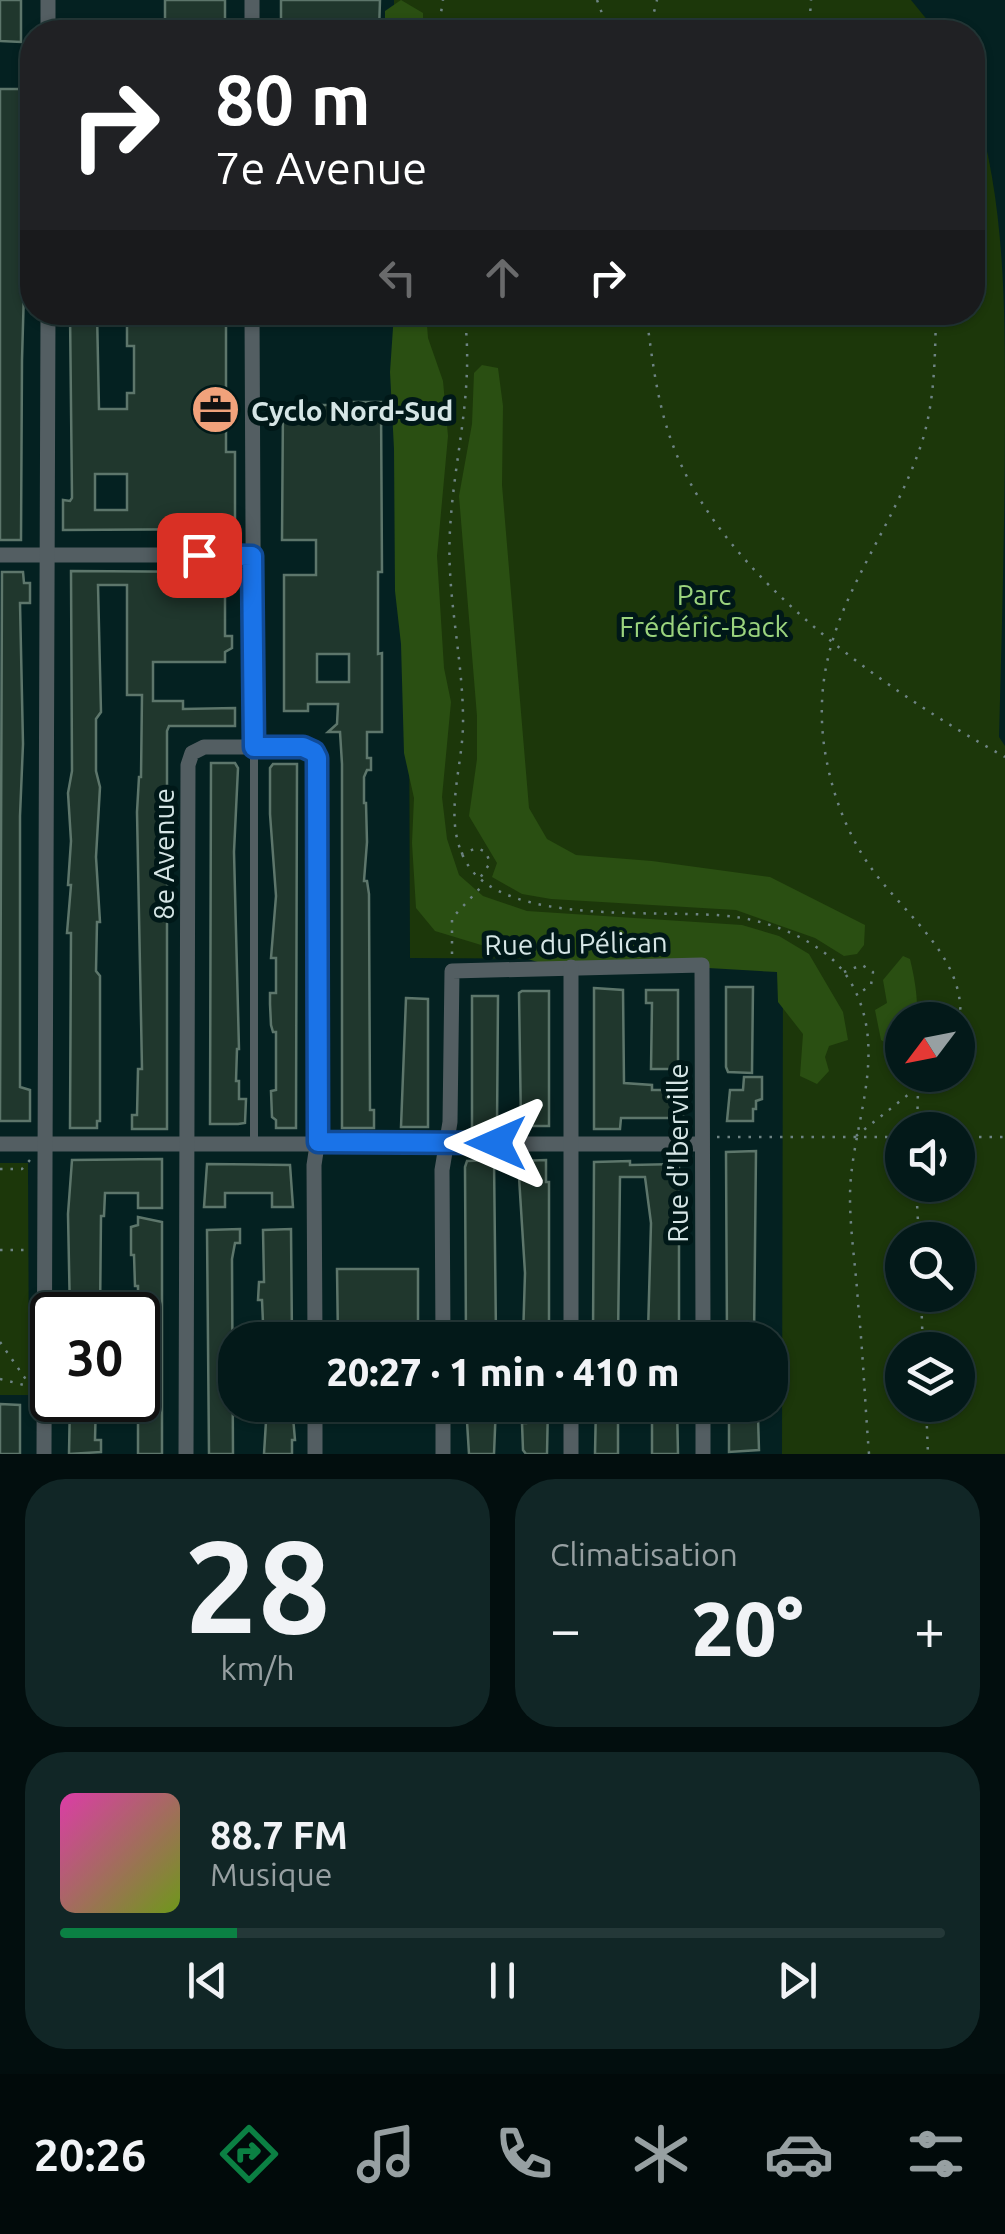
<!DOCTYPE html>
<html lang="fr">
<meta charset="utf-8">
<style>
body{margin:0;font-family:Ubuntu,sans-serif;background:#112626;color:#f1f3f6;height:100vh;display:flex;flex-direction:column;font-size:38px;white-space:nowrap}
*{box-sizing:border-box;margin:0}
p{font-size:32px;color:#97a0a2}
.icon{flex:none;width:55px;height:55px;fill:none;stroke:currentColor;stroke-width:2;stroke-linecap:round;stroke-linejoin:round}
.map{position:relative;height:1454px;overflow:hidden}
.sheet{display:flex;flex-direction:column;gap:25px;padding:25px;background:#020e0e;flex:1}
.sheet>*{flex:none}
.guide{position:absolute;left:20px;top:20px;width:965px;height:305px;border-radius:40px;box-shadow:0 2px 8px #0004,0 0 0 2px #243838;background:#202124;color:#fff;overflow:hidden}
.needle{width:65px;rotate:238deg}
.controls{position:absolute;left:885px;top:1002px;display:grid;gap:20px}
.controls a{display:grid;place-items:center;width:90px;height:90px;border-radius:50%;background:#031919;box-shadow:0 2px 8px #0004,0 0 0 2px #243838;font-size:50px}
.speed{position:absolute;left:30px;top:1292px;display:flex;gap:20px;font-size:50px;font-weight:700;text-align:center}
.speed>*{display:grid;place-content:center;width:130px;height:130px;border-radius:50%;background:#031919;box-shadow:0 2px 8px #0004,0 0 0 2px #243838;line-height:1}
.speed .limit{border:5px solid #111;border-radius:15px;background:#fff;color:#111}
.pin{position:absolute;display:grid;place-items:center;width:85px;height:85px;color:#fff;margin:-42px;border-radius:20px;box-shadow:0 5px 15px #0006}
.me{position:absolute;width:110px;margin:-55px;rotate:270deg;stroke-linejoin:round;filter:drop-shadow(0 0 8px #0008)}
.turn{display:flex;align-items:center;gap:35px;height:210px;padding:0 30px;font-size:45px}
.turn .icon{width:130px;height:130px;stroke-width:2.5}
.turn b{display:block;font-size:70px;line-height:85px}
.lanes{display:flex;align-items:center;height:95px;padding:0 30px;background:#0003;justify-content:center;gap:50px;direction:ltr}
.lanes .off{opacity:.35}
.big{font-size:75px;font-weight:800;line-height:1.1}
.sheet .widget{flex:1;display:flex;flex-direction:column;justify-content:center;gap:15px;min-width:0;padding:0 35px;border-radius:40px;background:#112626}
.sheet .dial{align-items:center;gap:0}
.dial b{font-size:130px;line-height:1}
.song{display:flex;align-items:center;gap:30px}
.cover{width:120px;height:120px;border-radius:15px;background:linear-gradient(135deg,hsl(320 70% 55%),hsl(80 70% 35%))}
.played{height:10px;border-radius:5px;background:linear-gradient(90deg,#0b8043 20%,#243838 20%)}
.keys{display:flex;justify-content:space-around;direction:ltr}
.heat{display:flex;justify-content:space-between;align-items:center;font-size:55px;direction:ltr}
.sheet .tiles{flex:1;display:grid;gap:25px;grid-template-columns:1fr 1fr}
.widget:last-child{grid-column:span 2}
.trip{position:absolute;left:218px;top:1322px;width:570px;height:100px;border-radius:40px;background:#031919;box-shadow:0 2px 8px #0004,0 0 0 2px #243838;font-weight:800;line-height:100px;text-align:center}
.menu{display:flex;height:160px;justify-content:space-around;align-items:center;background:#010a0a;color:#97a0a2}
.menu .icon{width:70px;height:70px}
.menu .selected{color:#0b8043}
.menu b{font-size:45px;color:#f1f3f6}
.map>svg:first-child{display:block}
.green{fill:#1c370a;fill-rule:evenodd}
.forest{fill:#2a4f12}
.building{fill:#20372d;stroke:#5d766b;stroke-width:2.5;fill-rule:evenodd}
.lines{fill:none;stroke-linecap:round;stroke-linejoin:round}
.path{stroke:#6e8484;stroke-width:2.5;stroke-dasharray:2.5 8;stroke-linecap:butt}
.service{stroke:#535e62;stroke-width:8}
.minor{stroke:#535e62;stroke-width:15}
.route-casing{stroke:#114b97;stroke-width:25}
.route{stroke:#1a73e8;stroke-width:18}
.labels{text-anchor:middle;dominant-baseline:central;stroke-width:10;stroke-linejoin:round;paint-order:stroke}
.poi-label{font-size:28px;font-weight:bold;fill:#d5e5e5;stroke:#001818;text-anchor:start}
.park-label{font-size:28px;fill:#9bd47e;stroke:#001818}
.street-label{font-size:28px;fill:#d5e5e5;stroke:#001818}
</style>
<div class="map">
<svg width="1005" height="1454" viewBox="0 0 1005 1454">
<rect width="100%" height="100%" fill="#042121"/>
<g class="green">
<polygon points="394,0 911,0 937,32 394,32"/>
<path d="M973 98C1005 198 1005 304 1005 408 1005 518 1002 627 999 737L1005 746V1454H782L783 960 410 958 409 683 401 313 972 312ZM902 1020H958V1075H902ZM902 1130H958V1185H902ZM902 1240H958V1295H902ZM902 1350H958V1405H902Z"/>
<polygon points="0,1163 28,1163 29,1395 0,1395"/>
</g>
<g class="forest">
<polygon points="401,0 423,13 423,32 385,32 385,11"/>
<polygon points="394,313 426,313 428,338 443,381 448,436 437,556 444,668 451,702 442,797 447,839 459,875 483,896 527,911 742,925 779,936 809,954 843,1012 848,1040 829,1046 825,1057 829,1071 817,1084 800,1076 803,1034 778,1002 777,972 674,966 554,967 435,931 416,908 412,843 414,798 404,753 401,644 395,591 394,449 390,372"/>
<polygon points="482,365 498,368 503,406 502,485 529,808 547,839 576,855 652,861 770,877 865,925 864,945 857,954 844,956 815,938 736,910 551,899 522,894 492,877 497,863 469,816 477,759 477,716 459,496 472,424 474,373"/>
<path d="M903 956 910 959C915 980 918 998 917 1020H902V1053L881 1040 875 1010 887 1003 883 980Z"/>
</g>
<g class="building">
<polygon points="0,0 21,0 21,42 0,41"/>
<rect x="165" y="0" width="60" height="32"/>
<polygon points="281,0 380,0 379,32 281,32"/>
<polygon points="0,89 25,89 25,149 28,149 22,360 21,540 0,540"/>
<path d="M70 312H97L99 409H127V393H134V346H127V312H226V452H235V529L63 530V500L70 501 72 498ZM95 474H127V510H95Z"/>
<path d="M337 402H381L382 572H378V654L382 653V732H367V758H371V770H367L364 777V803H366L367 842 364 881H367L369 894 370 1110H374V1128H342V764L340 732H328L337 724 338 704H308V711H284V575H316V540H282L283 405H336ZM317 654H349V682H317Z"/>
<polygon points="71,571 225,572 225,636 232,636 232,648 225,652 225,662 153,662 153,701 183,701 183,709 235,708 235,726 169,726 167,731 167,1129 132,1129 132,1115 137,1115 138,1069 142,1069 137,812 139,777 141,777 142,695 127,695 127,585 98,585 101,712 96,719 96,771 100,787 96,857 100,922 97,922 96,971 100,976 100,1121 97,1121 97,1128 70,1128 71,933 67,933 71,885 68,885 71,841 68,793 72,771"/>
<polygon points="2,572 23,572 24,583 30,583 30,603 20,603 23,744 20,816 20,1087 30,1090 30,1121 0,1121"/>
<polygon points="211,763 235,763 238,768 234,852 239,1049 237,1049 236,1081 239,1081 239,1099 246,1099 245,1123 238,1124 210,1124"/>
<polygon points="273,764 297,764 296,1128 276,1128 276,1120 272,1117 271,1091 276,1090 276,1032 273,1032 271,1025 270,1004 270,993 276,993 276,958 271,958 276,896 270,814 270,768"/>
<polygon points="726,987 753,987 752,1073 728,1072 726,1067"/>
<polygon points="594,988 623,990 624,1083 652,1085 652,1090 683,1090 683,1118 621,1118 620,1129 594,1129"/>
<polygon points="646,990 678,990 678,1069 651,1069 652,1003 646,1003"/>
<polygon points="522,991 549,991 549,1126 521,1126 519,993"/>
<polygon points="472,996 498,996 497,1128 472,1128"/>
<polygon points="406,998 428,999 428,1127 401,1127"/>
<polygon points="744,1077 762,1077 762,1099 756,1101 756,1109 753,1109 753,1121 727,1121 730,1090 743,1090"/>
<polygon points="756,1151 754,1340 727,1340 726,1152"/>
<polygon points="162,1159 162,1208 138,1208 138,1193 105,1193 104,1216 101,1216 100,1315 70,1315 68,1214 72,1160"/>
<polygon points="494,1160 496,1336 493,1340 466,1340 465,1167 467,1161"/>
<polygon points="546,1160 546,1182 549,1182 549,1335 546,1335 546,1340 526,1340 523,1338 525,1273 518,1161"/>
<polygon points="630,1161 630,1165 679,1164 679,1340 651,1340 648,1333 651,1223 645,1177 620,1177 618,1340 595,1340 593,1335 594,1162"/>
<polygon points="207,1164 290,1165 293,1207 272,1207 272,1193 225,1193 225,1207 204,1207"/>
<polygon points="138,1217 162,1222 162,1454 138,1454 138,1286 135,1286 134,1255 131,1255 131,1227 138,1225"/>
<polygon points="240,1229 240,1243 235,1243 232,1259 233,1454 209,1454 207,1230"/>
<polygon points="291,1229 292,1340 268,1340 268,1328 263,1323 262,1300 258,1300 259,1282 264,1282 263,1230"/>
<polygon points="337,1269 418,1269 418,1340 338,1340"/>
<polygon points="70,1400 96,1400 95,1440 101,1440 101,1452 69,1454"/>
<polygon points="0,1404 20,1405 20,1454 0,1454"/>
<polygon points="267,1405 292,1405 295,1440 292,1440 292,1454 264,1454"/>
<polygon points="466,1405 496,1405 494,1454 469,1454"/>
<polygon points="526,1405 548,1405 547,1454 526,1454 523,1450 522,1423 526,1423"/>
<polygon points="596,1405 618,1405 618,1454 595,1454"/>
<polygon points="645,1405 677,1405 678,1454 652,1454 652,1422 645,1422"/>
<polygon points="737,1406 753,1406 753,1416 758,1416 759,1450 729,1452 729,1419 730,1413 737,1413"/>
</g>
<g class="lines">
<g class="path">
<polyline points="597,0 609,32"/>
<polyline points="438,32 443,0"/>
<polyline points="649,32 657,0"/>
<polyline points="809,32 811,0"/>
<path d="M464 312C475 390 454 455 450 530 446 596 464 661 463 726 462 770 443 819 465 860 501 930 668 907 736 917 770 922 806 936 832 959 854 979 866 1010 868 1040 872 1092 850 1145 850 1197 850 1233 856 1268 858 1303 863 1353 865 1404 869 1454"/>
<path d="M646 312C652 358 657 405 674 448 724 578 886 691 1005 757"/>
<path d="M936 312C935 357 935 405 920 448 883 554 808 623 824 745 830 788 845 830 869 865 905 917 974 962 958 1032"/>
<polyline points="461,854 477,848 486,852 490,863 480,878"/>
<polyline points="452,954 452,918 483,885"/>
<polyline points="844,972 862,965 873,972 871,985 858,994"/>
<polyline points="917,1130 918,1090"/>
<polyline points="856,1136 933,1075"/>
<polyline points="717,1137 902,1137"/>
<polyline points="958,1137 1005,1137"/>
<polyline points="0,1169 22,1169 30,1160"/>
<polyline points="916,1185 919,1240"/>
<polyline points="0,1250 28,1250"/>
<polyline points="921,1295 923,1350"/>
<polyline points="0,1342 27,1381"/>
<polyline points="0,1379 28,1386"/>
<polyline points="926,1405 928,1454"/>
</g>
<polyline class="service" points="254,1142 254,747"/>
<g class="minor">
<polyline points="252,0 252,32"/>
<polyline points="48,32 48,0"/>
<polyline points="252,312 254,747"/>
<polyline points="0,555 252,555"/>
<polyline points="0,1144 702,1144"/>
<polyline points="443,1340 442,1170 450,1122 452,971 702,965 703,1340"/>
<polyline points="571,1340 571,967"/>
<polyline points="315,1405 315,1454"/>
<polyline points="443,1405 443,1454"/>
<polyline points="571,1405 571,1454"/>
<polyline points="703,1405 703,1454"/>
<polyline points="44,1454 48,312"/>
<polyline points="186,1454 188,765 192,753 204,747 303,747 314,752 319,765 319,1132 314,1165 315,1340"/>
</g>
</g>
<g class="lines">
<defs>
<polyline id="route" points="199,555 252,556 254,747 303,747 314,752 317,758 318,1142 496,1143"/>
</defs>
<use href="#route" class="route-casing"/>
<use href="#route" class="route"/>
</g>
<defs>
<symbol id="office-disc" viewBox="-11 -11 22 22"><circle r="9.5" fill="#f1a27b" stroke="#001818"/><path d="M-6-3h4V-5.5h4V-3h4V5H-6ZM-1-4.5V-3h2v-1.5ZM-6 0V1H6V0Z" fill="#111"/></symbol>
</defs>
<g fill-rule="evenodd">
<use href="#office-disc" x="188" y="382" width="55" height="55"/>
</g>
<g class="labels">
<g class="poi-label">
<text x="251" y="410">Cyclo Nord-Sud</text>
</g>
<g class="park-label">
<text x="704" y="594">Parc<tspan x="704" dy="32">Frédéric-Back</tspan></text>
</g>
<g class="street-label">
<text transform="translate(163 854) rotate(-90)">8e Avenue</text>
<text transform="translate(576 943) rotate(-1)">Rue du Pélican</text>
<text transform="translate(677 1153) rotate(-90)">Rue d'Iberville</text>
</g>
</g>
</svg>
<div class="controls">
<a><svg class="needle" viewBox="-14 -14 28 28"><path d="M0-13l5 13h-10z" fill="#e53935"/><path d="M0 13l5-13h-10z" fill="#97a0a2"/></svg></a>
<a><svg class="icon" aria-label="sound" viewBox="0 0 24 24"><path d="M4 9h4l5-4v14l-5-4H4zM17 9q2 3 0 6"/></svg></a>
<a><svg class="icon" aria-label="search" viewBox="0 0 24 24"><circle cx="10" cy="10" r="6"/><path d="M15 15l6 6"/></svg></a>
<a><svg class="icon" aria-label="layers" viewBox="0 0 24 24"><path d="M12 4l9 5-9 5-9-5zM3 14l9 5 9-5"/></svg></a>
</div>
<div class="speed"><div class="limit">30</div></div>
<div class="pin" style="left:199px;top:555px;background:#d93025"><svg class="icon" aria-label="arrive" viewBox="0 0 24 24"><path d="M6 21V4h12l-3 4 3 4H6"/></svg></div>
<svg class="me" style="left:496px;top:1143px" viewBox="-20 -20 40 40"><path d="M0-17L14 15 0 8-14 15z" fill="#1a73e8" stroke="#fff" stroke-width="4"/></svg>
<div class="trip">20:27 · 1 min · 410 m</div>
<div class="guide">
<div class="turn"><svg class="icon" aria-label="right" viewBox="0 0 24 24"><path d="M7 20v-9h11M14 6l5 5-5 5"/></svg><div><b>80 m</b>7e Avenue</div></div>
<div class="lanes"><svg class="icon off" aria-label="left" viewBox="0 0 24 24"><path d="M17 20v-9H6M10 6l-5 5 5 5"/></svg><svg class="icon off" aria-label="ahead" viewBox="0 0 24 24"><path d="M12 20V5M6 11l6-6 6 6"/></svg><svg class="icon" aria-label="right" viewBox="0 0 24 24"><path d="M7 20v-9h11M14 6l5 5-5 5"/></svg></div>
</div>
</div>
<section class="sheet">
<div class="tiles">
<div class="widget dial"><b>28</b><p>km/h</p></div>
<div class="widget"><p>Climatisation</p>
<div class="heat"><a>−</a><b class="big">20°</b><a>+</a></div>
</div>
<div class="widget">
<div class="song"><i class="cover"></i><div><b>88.7 FM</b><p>Musique</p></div></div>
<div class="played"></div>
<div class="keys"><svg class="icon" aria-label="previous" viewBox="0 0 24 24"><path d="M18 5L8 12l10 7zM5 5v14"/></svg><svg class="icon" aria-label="pause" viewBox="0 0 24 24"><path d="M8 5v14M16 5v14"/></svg><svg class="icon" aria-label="next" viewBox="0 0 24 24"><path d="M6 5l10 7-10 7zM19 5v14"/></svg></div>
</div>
</div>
</section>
<nav class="menu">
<b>20:26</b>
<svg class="icon selected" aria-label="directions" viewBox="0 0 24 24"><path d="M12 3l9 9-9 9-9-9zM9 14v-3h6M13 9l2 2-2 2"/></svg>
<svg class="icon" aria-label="music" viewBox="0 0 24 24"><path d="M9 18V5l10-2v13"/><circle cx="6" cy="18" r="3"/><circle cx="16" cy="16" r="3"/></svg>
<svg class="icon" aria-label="phone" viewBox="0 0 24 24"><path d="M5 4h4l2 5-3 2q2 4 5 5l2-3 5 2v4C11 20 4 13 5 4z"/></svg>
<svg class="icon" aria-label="climate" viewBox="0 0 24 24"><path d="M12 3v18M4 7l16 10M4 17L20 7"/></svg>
<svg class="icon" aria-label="car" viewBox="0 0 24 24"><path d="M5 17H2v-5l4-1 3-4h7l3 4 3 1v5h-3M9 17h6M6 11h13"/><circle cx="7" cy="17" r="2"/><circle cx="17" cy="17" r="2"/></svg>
<svg class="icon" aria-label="filters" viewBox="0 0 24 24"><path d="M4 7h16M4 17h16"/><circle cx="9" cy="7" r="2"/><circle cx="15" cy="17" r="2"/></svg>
</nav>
